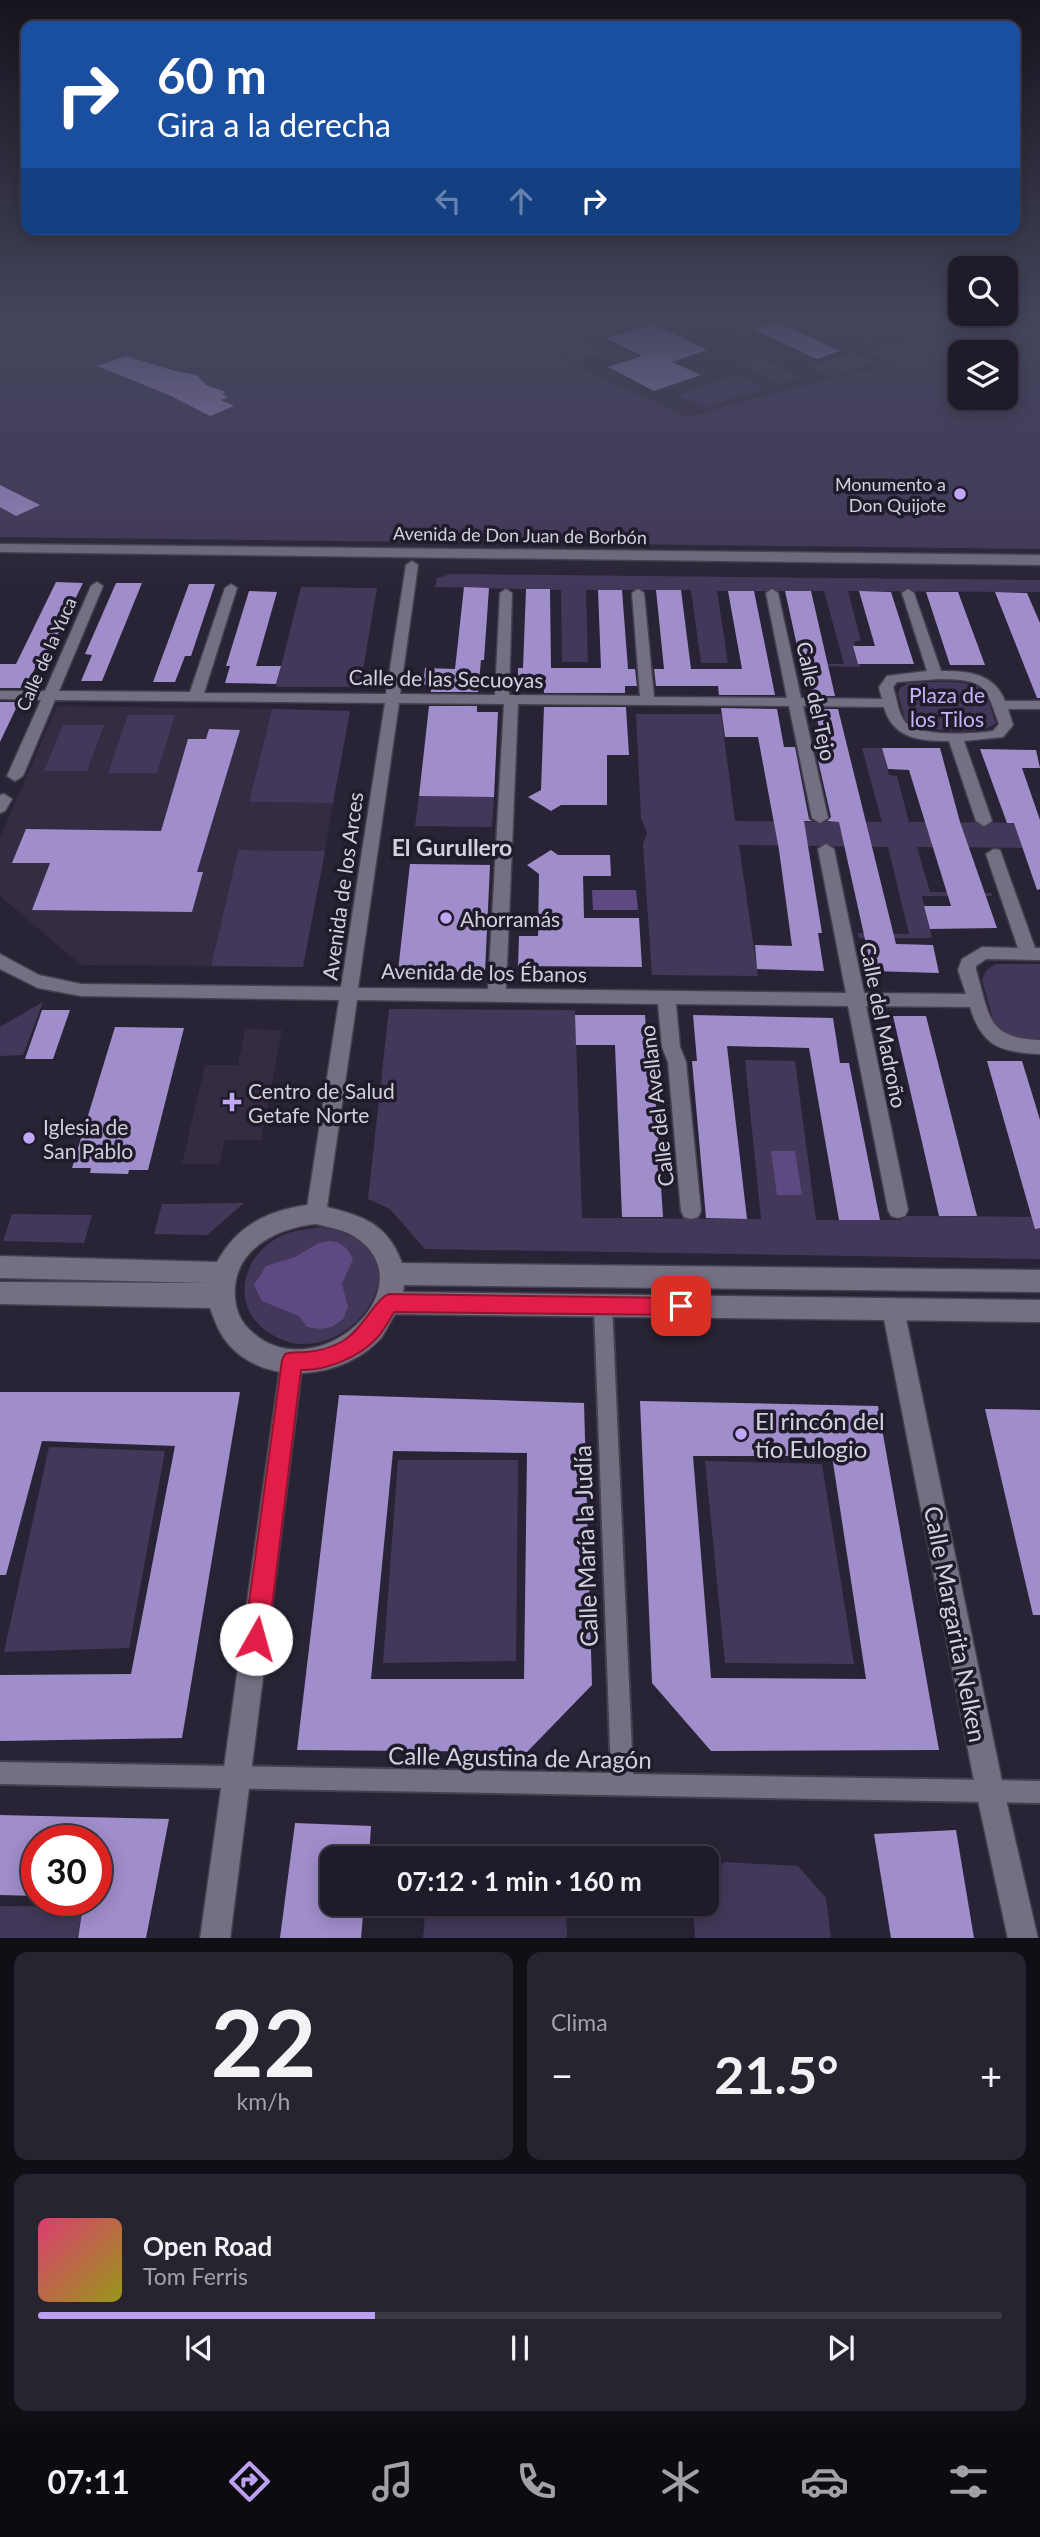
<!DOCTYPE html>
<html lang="es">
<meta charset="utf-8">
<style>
body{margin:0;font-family:Lato,sans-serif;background:#272430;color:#f1f3f6;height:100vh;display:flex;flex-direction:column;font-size:26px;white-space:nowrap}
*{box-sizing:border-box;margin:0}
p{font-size:23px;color:#a1a1a8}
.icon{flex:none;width:38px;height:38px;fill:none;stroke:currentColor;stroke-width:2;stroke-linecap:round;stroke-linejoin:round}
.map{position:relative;height:1938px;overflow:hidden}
.panel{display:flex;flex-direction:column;gap:14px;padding:14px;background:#110f16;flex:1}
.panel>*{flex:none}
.hud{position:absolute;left:21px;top:21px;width:999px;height:214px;border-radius:14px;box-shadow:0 4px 18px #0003,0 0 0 2px #3c3945;background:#1a4fa0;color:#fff;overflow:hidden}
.tools{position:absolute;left:948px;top:256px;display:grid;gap:14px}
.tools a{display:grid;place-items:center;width:70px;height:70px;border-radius:14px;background:#1f1b28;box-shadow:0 4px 18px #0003,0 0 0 2px #3c3945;font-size:35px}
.speed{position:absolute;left:21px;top:1825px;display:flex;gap:14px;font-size:35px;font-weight:700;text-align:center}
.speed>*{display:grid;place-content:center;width:91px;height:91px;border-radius:50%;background:#1f1b28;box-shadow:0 4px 18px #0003,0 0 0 2px #3c3945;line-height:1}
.speed .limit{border:10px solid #d22;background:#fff;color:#111}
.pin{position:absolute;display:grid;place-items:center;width:60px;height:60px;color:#fff;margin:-30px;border-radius:14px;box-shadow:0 4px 10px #0006}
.me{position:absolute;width:77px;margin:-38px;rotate:7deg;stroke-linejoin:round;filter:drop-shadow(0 0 5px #0008)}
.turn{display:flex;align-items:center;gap:24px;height:147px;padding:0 21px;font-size:32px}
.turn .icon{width:91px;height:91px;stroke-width:2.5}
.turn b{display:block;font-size:49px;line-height:60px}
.lanes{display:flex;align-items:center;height:66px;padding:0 21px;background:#0003;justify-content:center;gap:35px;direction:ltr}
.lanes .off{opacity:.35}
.big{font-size:52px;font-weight:700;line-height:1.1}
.panel .tile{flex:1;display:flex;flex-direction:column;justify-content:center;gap:10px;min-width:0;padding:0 24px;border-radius:14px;background:#272430}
.panel .dial{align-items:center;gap:0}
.dial b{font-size:91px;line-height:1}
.song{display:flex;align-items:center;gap:21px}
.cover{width:84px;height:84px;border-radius:10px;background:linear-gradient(135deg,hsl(340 70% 55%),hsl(60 70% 35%))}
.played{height:7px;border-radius:4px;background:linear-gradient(90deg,#bca0f2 35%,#3c3945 35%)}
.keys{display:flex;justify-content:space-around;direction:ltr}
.heat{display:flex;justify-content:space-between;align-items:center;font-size:38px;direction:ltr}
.panel .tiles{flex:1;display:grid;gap:14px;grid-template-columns:1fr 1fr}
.tile:last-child{grid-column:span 2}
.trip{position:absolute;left:320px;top:1846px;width:399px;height:70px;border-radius:14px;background:#1f1b28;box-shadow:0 4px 18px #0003,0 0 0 2px #3c3945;font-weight:700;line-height:70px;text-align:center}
.tab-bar{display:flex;height:112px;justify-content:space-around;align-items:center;background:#0c0b10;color:#a1a1a8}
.tab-bar .icon{width:49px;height:49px}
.tab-bar .on{color:#bca0f2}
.tab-bar b{font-size:32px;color:#f1f3f6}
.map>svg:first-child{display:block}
.built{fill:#332c43}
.green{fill:#433859;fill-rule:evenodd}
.water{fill:#5d4a82}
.building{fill:#a08dcb;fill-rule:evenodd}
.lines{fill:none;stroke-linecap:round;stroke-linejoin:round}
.pedestrian-casing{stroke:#44404e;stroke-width:4}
.minor-casing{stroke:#44404e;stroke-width:3}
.tertiary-casing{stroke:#44404e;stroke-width:3}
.pedestrian{fill:#746f82;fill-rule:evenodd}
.minor{fill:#746f82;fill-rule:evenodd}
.tertiary{fill:#746f82;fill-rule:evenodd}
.route{fill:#e11d48;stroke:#92132f;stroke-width:2}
.poi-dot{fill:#c0a8f4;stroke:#201b2b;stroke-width:2.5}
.labels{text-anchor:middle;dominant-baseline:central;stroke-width:7;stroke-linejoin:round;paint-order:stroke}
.far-poi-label{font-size:18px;fill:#d3d0dc;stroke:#201b2b;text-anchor:end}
.far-street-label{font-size:18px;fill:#d3d0dc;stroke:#201b2b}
.street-label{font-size:21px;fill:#d3d0dc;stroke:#201b2b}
.park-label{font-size:21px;fill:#c6b2f6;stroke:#201b2b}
.poi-label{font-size:21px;fill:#d3d0dc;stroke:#201b2b;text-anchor:start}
.neighbourhood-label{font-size:23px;font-weight:bold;fill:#d3d0dc;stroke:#201b2b}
.near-poi-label{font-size:24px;fill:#d3d0dc;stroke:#201b2b;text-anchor:start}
.near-street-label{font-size:24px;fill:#d3d0dc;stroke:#201b2b}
</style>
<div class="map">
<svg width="1040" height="1939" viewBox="0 0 1040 1939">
<rect width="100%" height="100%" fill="#292435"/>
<g class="built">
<polygon points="490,318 698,318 713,325 674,338 689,346 735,330 717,318 982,318 864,350 893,365 783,390 688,417 582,368"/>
<polygon points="57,706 272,709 249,802 333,803 325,851 238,850 211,966 81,965 0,896 0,838"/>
<polygon points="245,1029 282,1030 261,1140 225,1140 219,1164 182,1164 205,1065 238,1065"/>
</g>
<g class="green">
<path d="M0 318H490L582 368 688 417 783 390 892 365 863 350 982 318H1040V549L0 537ZM961 352H1006V397H961Z"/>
<polygon points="492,318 538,318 566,333 536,342"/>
<polygon points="849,318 856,318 893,336 868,343 828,323"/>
<polygon points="570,334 605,353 573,362 539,343"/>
<polygon points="854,352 877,362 831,378 808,367"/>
<polygon points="759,357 800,377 779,384 738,364"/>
<polygon points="737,375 766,388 705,408 676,395"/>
<polygon points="451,574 1040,580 1040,592 848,591 861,641 854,641 860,667 824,666 824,664 844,664 824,591 717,591 728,663 701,663 691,590 586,590 588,662 562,662 561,590 435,587 437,578"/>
<polygon points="301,587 377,588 360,687 276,687"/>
<path d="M909 683C926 683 974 677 984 692 989 700 992 713 996 723 981 737 921 731 905 720L898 693 901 687Z"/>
<polygon points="272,709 350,711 333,803 249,802"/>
<polygon points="636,714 721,714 735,821 882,822 862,748 882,748 889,775 897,776 909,822 1040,823 1040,848 917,847 930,892 991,893 992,896 922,896 932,938 859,938 858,933 909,934 888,847 739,845 758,976 652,975 643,844 647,833 641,818"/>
<polygon points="128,715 175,715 157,773 108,773"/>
<polygon points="63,725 104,725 87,771 44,771"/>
<polygon points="419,796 494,797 492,827 415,826"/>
<polygon points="238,850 325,851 303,967 211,966"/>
<polygon points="995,964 1040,964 1040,1038 1020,1038 1006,1033 994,1023 982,980 986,971"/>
<polygon points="43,1002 23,1055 0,1056 0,1027"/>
<polygon points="389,1009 575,1010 582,1218 761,1219 745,1060 795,1061 816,1220 901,1220 901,1216 919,1216 1040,1217 1040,1259 425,1249 390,1209 368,1199"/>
<polygon points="244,1203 207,1235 154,1234 162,1204"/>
<polygon points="12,1214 92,1215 84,1243 3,1241"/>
<path d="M321 1227C444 1248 342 1385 268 1332 230 1306 241 1257 279 1237 292 1230 307 1229 321 1227Z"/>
<polygon points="49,1447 165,1451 129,1648 4,1652"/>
<polygon points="398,1460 518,1460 516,1661 383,1663"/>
<polygon points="705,1461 822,1464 854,1664 725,1663"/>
<polygon points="724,1862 798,1866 826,1898 831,1938 695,1938 693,1904 707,1904 707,1882"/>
<polygon points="426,1904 566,1904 567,1938 423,1938"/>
<polygon points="0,1906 83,1907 77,1938 0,1939"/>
</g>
<g class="water">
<polygon points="592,890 636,890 638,910 593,910"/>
<polygon points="771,1151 795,1151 802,1195 777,1195"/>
<path d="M329 1241C342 1242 347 1247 353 1259L342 1284 348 1307 343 1319 332 1327 320 1329 307 1327 299 1316 262 1301 254 1285 266 1266 295 1257 319 1243Z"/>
</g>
<g class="building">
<polygon points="776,321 840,351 817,359 752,329"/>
<polygon points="654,324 707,350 672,362 701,375 654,391 608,367 642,356 606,338"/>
<polygon points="126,356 175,371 197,375 206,385 226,392 222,394 228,397 221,400 234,406 210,416 169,395 97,366"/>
<polygon points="0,485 40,505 16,516 0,507"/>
<polygon points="56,582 83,583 48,654 42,654 25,688 0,688 0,664 16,664"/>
<polygon points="116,583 142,583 102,681 81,681 92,655 85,654"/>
<polygon points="189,584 215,584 191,656 185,656 175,682 153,682"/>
<polygon points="464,587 489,588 484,660 481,660 478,692 431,692 431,685 423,685 425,668 455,669"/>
<polygon points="526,589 550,589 551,668 601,668 598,590 622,590 628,669 635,669 637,686 625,686 625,693 544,693 544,685 518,685 518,668 523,668"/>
<polygon points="656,590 681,590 691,669 742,669 728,591 754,591 775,695 719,695 718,686 656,686 654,669 664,669"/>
<polygon points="249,591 277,592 256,666 281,666 276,684 225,683 230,666 226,666"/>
<polygon points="785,591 811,591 835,696 813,696 806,664 801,664"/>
<polygon points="859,591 891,592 914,664 858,664 853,646 875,646"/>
<polygon points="926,592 958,592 985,665 950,665"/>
<polygon points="995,592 1027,593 1040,623 1040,698 1037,698"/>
<polygon points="0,702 19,702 0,742"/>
<polygon points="429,706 477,706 477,712 498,712 494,797 419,796"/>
<polygon points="544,707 626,707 629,755 607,755 607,805 561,805 551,811 528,797 541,790"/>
<polygon points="721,708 777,709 784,747 795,747 809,819 812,821 804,821 822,933 818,933 824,971 757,969 755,945 792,946 779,850 758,737 725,737"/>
<polygon points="815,709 838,709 896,944 933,945 939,973 872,971 839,822 827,821 831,817 815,747 823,747"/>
<polygon points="209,729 240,730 197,872 203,872 192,912 32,910 50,863 12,863 26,829 161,831 188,739 206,739"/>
<polygon points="882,748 940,748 960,822 997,928 930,929 924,906 951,906 909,770 888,769"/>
<polygon points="980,749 1036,750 1040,768 1022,768 1040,820 1040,889 1037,890 1014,823 1007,823"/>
<polygon points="551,850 558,855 610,855 611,876 583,876 584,918 639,918 642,967 518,966 519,936 538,936 539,874 527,865"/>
<polygon points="410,864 490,865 485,972 398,971"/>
<polygon points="42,1010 70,1010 53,1059 25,1059"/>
<polygon points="575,1015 645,1015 648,1060 653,1060 663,1217 622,1217 615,1045 576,1045"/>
<polygon points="693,1015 833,1018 840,1063 849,1063 880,1220 839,1220 809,1048 727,1046 747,1219 706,1218 692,1061 697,1061"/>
<polygon points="893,1016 926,1016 977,1216 939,1216"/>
<polygon points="115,1027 184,1028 148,1170 129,1170 128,1174 90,1173 91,1168 72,1168"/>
<polygon points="987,1061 1022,1061 1030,1087 1040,1120 1040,1228 1035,1229"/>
<polygon points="0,1392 240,1392 182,1738 0,1741 0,1675 131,1674 175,1446 42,1441 6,1575 0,1575"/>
<path d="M339 1395 584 1403 592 1685 527 1752 297 1750ZM393 1451 527 1453 524 1679H371Z"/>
<path d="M640 1401 878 1406 939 1750 711 1751 652 1683ZM693 1456H832L866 1679 711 1678Z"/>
<polygon points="985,1409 1040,1410 1040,1615 1033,1615"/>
<polygon points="0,1815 169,1819 146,1938 78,1938 84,1900 96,1900 96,1841 37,1841 37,1896 0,1895"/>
<polygon points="295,1823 371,1826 369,1858 332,1858 332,1904 364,1904 361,1938 280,1938"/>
<polygon points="956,1830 974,1938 891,1938 874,1834"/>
</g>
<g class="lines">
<defs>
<polygon id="pedestrian" points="603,1297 609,1300 612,1305 633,1774 1040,1781 1040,1803 0,1784 0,1762 611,1773 594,1305 597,1300"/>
<g id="minor">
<path d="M412 561 418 565 400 694 495 695 500 593 506 589 512 593 509 695 640 696 632 593 638 589 644 593 654 697 787 698 766 593 772 589 778 593 801 698 882 699 879 687 887 676 927 671 902 593 908 589 914 593 941 671C968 671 994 673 1005 701H1040V709H1008L1013 725 1003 737 964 741 992 821 984 826 976 821 949 741C920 741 893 739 884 707L803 706 828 818 820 823 812 818 789 706 518 704 506 989 846 993 818 849 826 844 834 849 864 993 966 994 958 970 962 959 982 947 1018 948 986 854 994 849 1000 850 1035 948H1040V960L986 959 976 966V970C990 1015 985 1038 1040 1040V1054C1001 1052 982 1047 970 1007L866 1006 908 1210 905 1216 898 1218 891 1216 888 1210 848 1006 676 1004 680 1047 686 1062 701 1211 698 1217 691 1219 684 1217 681 1211 668 1062 662 1047 658 1004 357 1000 326 1214 323 1220 316 1222 309 1220 306 1214 339 1000 81 996 38 988 0 969V954L39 975 81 984 341 987 385 703 55 700 23 776 15 781 7 776 41 700 0 699V691H45L91 586 97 582 103 586 59 691 190 692 225 588 231 584 237 588 204 693 386 694 406 565ZM940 679C985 680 985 684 999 724L993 731C974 734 919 737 906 723 898 715 897 698 893 687L897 682ZM399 703 504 704 488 989 358 988Z"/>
<polygon points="4,794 12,799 5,811 0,813 0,795"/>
<polygon points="893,1300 901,1302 904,1309 1004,1791 1038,1939 1008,1939 976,1791 882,1309 885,1302"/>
<polygon points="292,1350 300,1353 303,1360 230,1939 200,1939 281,1360 284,1353"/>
</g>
<g id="tertiary">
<polygon points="0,544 1040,555 1040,565 0,552"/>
<path d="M316 1204C357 1215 386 1219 402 1263L1040 1270V1292L404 1285 403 1292 1040 1300V1322L395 1314C390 1322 386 1331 381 1338 345 1378 269 1388 230 1346 220 1335 215 1322 210 1308L0 1304V1282L210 1283 0 1278V1256L217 1262C238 1223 273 1208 316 1204ZM316 1224C327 1227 342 1229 352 1235 433 1283 318 1393 251 1331 241 1322 236 1311 235 1298 231 1251 275 1228 316 1224Z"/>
</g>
</defs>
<use href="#pedestrian" class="pedestrian-casing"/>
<use href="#minor" class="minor-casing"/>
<use href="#tertiary" class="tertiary-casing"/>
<use href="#pedestrian" class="pedestrian"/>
<use href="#minor" class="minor"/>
<use href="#tertiary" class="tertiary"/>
</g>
<linearGradient id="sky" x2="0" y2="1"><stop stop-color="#17141d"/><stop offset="0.54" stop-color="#43455c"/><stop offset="1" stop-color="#43455c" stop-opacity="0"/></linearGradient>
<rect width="1040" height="589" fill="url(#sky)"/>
<path class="route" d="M389 1294 681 1298 688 1300 691 1306 688 1312 681 1315 394 1312C389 1321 383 1332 376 1339 359 1357 326 1371 301 1370L268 1639 264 1648 256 1651 248 1648 244 1639 282 1360 285 1354C293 1351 298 1353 306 1352 319 1351 333 1347 343 1341 363 1329 375 1299 389 1294Z"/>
<g class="poi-dot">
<circle cx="960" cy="494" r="7"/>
<circle cx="446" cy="918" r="7"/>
<path d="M228.5 1091.5h7v7h7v7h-7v7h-7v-7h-7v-7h7z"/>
<circle cx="29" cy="1138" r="7"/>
<circle cx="741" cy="1434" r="7"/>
</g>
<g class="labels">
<g class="far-poi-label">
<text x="946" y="484">Monumento a<tspan x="946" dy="21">Don Quijote</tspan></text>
</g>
<g class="far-street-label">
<text transform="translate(520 535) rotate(1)">Avenida de Don Juan de Borbón</text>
<text transform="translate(46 654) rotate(-66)">Calle de la Yuca</text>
</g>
<g class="street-label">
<text transform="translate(446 678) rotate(1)">Calle de las Secuoyas</text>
<text transform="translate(817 701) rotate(78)">Calle del Tejo</text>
<text transform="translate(342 886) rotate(-82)">Avenida de los Arces</text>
<text transform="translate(484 972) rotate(1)">Avenida de los Ébanos</text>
<text transform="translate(884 1025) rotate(79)">Calle del Madroño</text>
<text transform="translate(656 1106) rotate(-97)">Calle del Avellano</text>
</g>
<g class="park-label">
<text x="947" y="694">Plaza de<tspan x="947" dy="24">los Tilos</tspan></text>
</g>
<g class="poi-label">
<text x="460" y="918">Ahorramás</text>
<text x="248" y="1090">Centro de Salud<tspan x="248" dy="24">Getafe Norte</tspan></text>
<text x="43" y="1126">Iglesia de<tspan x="43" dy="24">San Pablo</tspan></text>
</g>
<g class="neighbourhood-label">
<text x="452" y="847">El Gurullero</text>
</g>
<g class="near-poi-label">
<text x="755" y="1420">El rincón del<tspan x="755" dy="28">tío Eulogio</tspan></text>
</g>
<g class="near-street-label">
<text transform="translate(585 1546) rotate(-92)">Calle María la Judía</text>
<text transform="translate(956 1624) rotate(79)">Calle Margarita Nelken</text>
<text transform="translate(520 1757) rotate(1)">Calle Agustina de Aragón</text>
</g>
</g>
</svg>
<div class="tools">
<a><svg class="icon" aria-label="search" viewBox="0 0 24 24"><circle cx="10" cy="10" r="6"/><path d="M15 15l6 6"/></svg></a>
<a><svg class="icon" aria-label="layers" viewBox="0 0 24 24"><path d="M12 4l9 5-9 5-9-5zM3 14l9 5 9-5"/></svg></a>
</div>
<div class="speed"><div class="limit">30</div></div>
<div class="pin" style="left:681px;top:1306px;background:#d93025"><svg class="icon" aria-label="arrive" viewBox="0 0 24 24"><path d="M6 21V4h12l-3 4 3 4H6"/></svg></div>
<svg class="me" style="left:256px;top:1639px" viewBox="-20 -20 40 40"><circle r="19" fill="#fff"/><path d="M0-13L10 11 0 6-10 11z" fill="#e11d48"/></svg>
<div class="trip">07:12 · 1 min · 160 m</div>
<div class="hud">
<div class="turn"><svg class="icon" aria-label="right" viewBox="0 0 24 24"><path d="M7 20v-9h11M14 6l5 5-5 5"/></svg><div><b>60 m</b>Gira a la derecha</div></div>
<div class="lanes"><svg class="icon off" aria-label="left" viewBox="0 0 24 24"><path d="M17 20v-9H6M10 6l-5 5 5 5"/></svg><svg class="icon off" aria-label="ahead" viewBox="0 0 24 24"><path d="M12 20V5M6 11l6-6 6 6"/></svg><svg class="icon" aria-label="right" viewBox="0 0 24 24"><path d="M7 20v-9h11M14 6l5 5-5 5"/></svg></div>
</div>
</div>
<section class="panel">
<div class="tiles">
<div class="tile dial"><b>22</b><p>km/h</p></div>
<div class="tile"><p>Clima</p>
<div class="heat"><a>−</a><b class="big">21.5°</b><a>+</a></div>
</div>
<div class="tile">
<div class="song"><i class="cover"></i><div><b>Open Road</b><p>Tom Ferris</p></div></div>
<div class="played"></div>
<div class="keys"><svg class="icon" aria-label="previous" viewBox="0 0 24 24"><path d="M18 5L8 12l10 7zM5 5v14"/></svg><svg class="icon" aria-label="pause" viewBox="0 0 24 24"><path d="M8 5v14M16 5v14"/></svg><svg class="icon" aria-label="next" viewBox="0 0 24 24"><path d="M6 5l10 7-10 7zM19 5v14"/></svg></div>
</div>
</div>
</section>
<nav class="tab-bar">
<b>07:11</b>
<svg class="icon on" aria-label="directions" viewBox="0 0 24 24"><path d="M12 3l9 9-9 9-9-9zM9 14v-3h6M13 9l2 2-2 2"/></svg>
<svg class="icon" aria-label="music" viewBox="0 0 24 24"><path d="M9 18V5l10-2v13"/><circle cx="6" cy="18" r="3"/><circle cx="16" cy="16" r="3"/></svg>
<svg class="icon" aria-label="phone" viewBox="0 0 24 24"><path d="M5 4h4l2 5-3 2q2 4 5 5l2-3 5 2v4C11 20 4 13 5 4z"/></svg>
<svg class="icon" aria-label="climate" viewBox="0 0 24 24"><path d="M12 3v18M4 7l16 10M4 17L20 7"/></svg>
<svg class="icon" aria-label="car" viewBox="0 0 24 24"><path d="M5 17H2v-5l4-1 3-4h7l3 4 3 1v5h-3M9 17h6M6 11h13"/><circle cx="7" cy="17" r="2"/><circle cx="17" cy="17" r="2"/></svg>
<svg class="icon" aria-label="filters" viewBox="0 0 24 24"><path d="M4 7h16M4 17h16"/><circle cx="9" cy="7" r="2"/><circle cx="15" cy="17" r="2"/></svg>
</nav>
